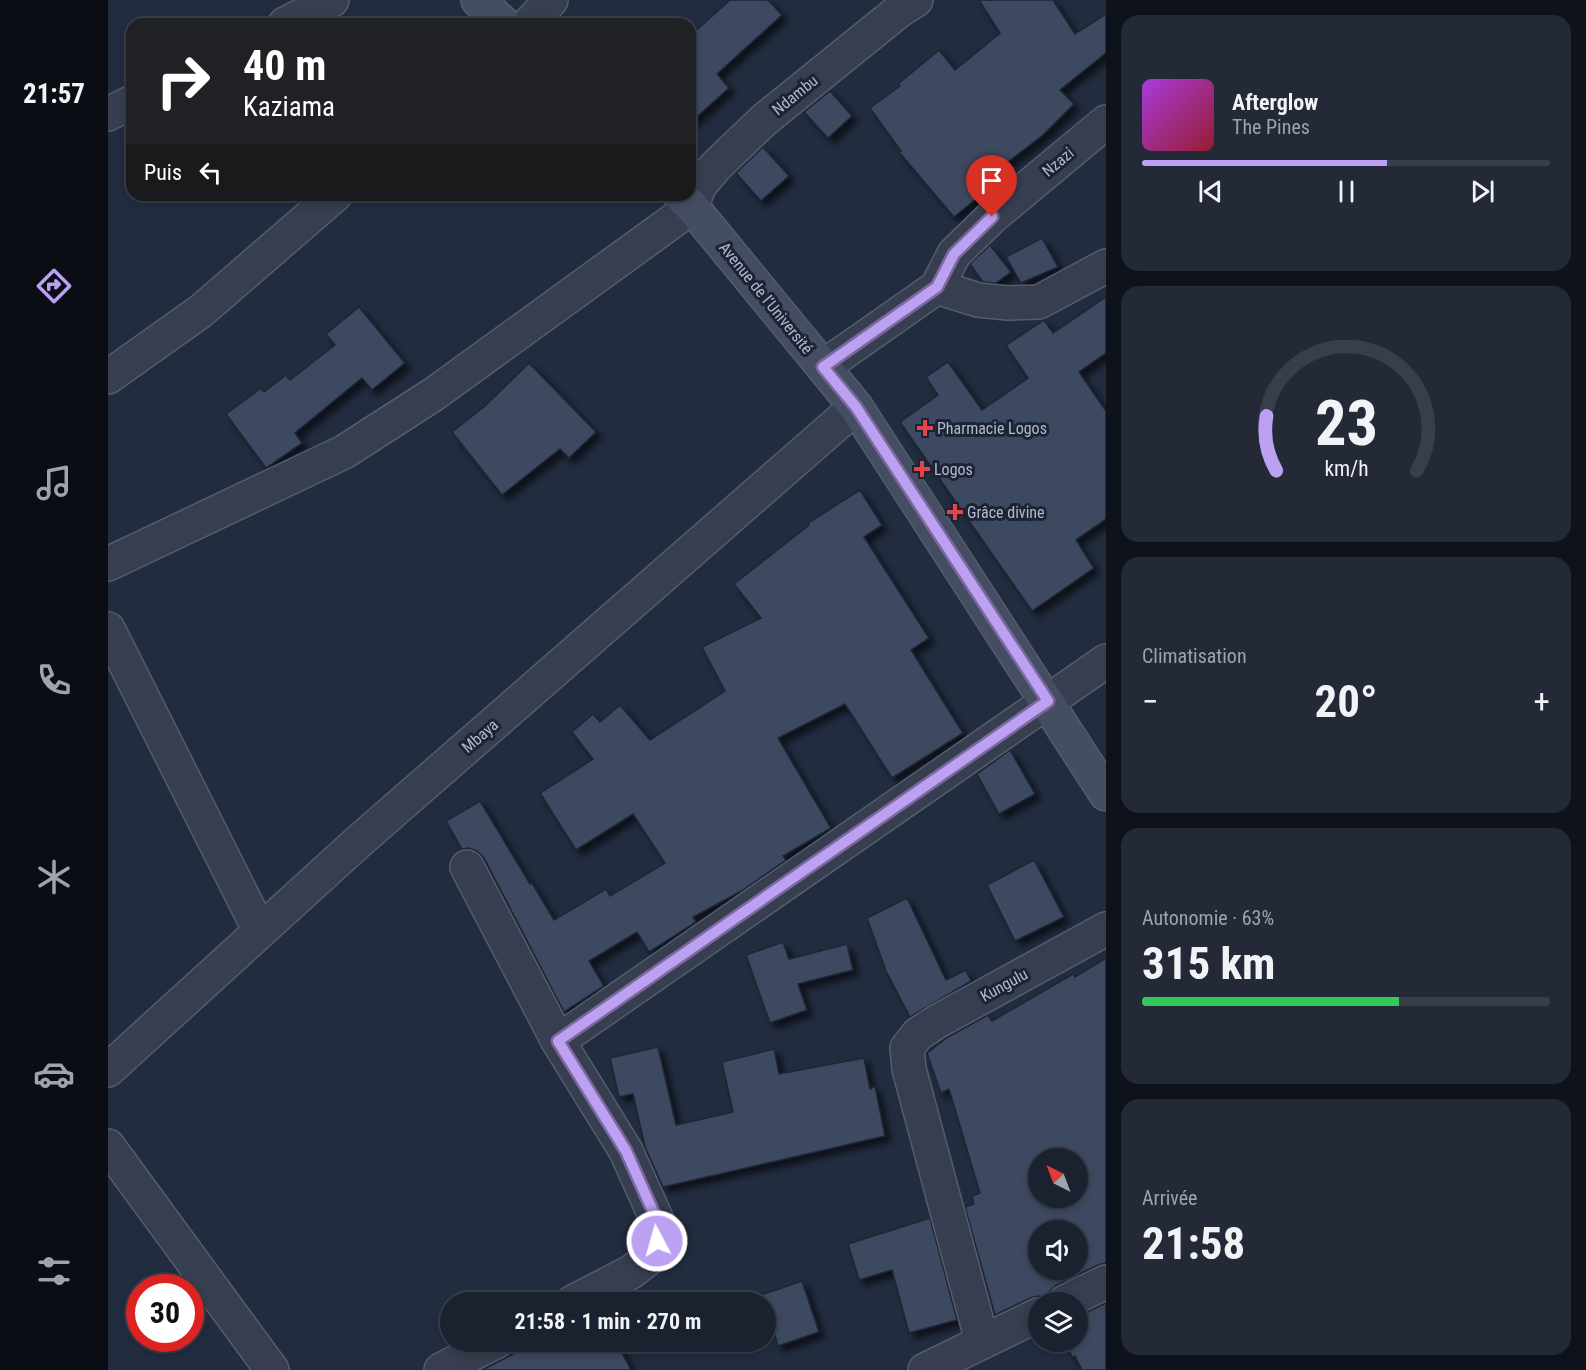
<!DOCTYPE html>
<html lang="fr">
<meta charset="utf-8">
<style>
body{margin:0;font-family:"Roboto Condensed",sans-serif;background:#232937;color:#f1f3f6;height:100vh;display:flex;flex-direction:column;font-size:22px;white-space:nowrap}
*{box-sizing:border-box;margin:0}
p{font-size:20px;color:#9fa3aa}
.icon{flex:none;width:33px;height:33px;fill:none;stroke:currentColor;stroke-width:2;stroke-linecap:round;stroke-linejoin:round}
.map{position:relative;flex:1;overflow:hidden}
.side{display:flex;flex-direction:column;gap:15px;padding:15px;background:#0e121a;width:480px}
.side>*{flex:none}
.hud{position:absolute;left:18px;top:18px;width:570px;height:183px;border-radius:18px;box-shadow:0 3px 9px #0003,0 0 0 2px #383e4b;background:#202124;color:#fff;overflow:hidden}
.needle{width:39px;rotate:318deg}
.controls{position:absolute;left:920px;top:1148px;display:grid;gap:12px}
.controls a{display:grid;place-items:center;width:60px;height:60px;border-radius:50%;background:#1a212f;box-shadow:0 3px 9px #0003,0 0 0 2px #383e4b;font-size:30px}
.speed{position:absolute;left:18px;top:1274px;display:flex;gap:12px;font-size:30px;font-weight:700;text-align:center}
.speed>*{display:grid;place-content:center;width:78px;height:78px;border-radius:50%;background:#1a212f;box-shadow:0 3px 9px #0003,0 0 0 2px #383e4b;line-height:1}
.speed .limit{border:9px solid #d22;background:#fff;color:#111}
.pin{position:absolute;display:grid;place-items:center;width:51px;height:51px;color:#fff;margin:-62px -26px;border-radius:50% 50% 50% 0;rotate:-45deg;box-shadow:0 0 6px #0007}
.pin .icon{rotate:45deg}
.me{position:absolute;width:66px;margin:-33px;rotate:354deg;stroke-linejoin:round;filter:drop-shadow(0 0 4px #0008)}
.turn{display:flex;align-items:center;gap:21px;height:126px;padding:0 18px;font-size:27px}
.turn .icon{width:78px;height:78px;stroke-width:2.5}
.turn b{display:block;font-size:42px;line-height:51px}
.then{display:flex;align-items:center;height:57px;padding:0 18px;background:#0003;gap:12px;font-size:22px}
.big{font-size:45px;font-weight:700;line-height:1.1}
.side .card{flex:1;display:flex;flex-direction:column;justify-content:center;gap:9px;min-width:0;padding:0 21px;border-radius:18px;background:#232937}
.side .dial{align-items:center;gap:0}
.dial svg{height:156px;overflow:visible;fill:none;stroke:#383e4b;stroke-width:7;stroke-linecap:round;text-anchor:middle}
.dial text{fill:#f1f3f6;stroke:none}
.song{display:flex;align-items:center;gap:18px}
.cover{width:72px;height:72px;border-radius:9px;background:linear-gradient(135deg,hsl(280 70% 55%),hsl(350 70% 35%))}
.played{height:6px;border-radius:3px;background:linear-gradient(90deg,#bca0f2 60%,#383e4b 60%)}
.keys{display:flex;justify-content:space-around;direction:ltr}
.heat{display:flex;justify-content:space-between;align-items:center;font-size:33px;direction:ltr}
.charge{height:9px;border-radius:4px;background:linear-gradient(90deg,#34c759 63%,#383e4b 0)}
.trip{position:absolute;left:332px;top:1292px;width:336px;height:60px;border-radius:30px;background:#1a212f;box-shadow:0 3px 9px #0003,0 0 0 2px #383e4b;font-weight:700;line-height:60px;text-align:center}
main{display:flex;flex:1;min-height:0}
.menu{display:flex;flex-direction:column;width:108px;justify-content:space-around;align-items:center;background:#0a0d13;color:#9fa3aa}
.menu .icon{width:42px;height:42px}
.menu .current{color:#bca0f2}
.menu b{font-size:27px;color:#f1f3f6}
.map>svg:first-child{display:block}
.building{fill:#3e4860;stroke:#1d2536;stroke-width:1.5;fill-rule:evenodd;filter:url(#shadow)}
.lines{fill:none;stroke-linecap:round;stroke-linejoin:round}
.minor-casing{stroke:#545c6d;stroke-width:36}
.secondary-casing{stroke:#545c6d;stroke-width:36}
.minor{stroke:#363e4f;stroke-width:33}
.secondary{stroke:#444d62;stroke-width:33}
.route-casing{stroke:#7a689d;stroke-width:15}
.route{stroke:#bca0f2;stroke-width:10}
.health-dot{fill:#e0444e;stroke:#1b2334;stroke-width:2}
.labels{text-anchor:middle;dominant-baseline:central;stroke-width:6;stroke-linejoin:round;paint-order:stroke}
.street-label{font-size:16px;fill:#b2b9ca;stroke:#1b2334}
.poi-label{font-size:16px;fill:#b2b9ca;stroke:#1b2334;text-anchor:start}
</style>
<main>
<nav class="menu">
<b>21:57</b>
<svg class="icon current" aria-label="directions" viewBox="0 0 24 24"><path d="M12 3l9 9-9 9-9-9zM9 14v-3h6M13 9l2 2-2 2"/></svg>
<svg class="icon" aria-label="music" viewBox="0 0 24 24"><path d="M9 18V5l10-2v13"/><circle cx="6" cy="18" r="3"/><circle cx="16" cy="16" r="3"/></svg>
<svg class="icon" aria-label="phone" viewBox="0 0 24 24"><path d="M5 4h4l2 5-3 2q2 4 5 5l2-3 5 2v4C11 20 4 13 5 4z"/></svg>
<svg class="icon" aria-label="climate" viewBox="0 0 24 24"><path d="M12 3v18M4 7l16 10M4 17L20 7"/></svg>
<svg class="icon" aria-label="car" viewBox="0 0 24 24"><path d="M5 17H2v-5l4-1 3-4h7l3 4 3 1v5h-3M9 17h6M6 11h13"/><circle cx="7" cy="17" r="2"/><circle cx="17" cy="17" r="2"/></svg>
<svg class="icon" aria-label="filters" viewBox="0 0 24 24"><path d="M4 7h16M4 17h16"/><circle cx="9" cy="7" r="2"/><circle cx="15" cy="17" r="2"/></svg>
</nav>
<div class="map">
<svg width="998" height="1370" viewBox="0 0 998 1370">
<defs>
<filter id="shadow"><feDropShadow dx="5.5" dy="5.5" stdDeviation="3" flood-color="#0009"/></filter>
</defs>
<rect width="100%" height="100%" fill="#222c3f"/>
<g class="building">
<polygon points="622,0 660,0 674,15 609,74 621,88 582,123 582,36"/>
<polygon points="871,0 945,0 967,34 998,14 998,53 952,90 966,104 935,135 878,179 884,186 846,217 791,152 793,151 762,108 792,86 790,84 831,50 847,70 892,33"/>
<polygon points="722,91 744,116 720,138 696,112"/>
<polygon points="655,147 681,176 653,201 628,173"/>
<polygon points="934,238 950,267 913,283 898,257"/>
<polygon points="882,245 903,272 888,283 875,282 862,264"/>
<polygon points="998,297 998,353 971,372 998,411 998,519 968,540 986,568 924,611 792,422 830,395 818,377 840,362 874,410 920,378 898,345 936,320 945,333"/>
<polygon points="251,307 297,363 264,390 254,378 187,433 194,443 158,468 118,414 153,388 156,392 178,375 182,380 227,345 218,334"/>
<polygon points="421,363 488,432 461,458 452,449 394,495 344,432 377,406"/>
<polygon points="752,490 774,525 756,537 821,638 803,650 855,733 784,778 737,704 670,738 723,828 675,856 678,860 635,890 585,917 588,922 541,952 529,932 481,961 496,986 456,1012 376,858 369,851 360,848 354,849 338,821 372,801 422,884 424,883 446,920 498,889 502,896 557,863 525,814 468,850 432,793 485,759 464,732 485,714 492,722 512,705 542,740 617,691 594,647 653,618 626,584 701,525 700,523"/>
<polygon points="902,750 927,794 891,814 869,774"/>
<polygon points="926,860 956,917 907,941 879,885"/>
<polygon points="799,898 838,980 858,970 863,981 802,1017 778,971 759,918"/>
<polygon points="675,942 681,959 739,944 745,970 690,984 699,1010 662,1023 638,955"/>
<path d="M998 958V1263L990 1265 949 1285 942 1291 939 1299 931 1296 922 1298 887 1315 857 1207 866 1204 864 1196 872 1193 841 1089 833 1093 819 1053 840 1037 880 1015 884 1021 965 974 967 977ZM930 1158H969V1197H930ZM930 1230H969V1269H930Z"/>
<polygon points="550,1047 568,1125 625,1112 614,1062 666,1049 671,1074 756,1058 762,1089 767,1086 777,1136 555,1187 537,1147 525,1094 511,1097 502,1058"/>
<polygon points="822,1218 849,1320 801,1333 784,1270 751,1280 740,1244"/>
<polygon points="694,1281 711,1332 670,1346 657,1302 653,1295"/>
<polygon points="998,1303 998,1370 974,1370 967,1356 965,1358 956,1341 969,1341 969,1317"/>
<polygon points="431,1341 508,1341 523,1370 374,1370"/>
</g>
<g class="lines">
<defs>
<g id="minor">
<polyline points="177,24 224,0"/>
<polyline points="421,24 443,0"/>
<polyline points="0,114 24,102"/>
<polyline points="829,287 870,300 900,303 931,302 998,266"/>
<polyline points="715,367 829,287 846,254 884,217 998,122"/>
<polyline points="0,377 93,311 227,195"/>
<polyline points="0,564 236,452 326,394 584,207 591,186 608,166 656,120 792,10 808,0"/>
<polyline points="0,629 152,931"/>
<polyline points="359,867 450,1041"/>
<polyline points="0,1070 249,843 748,407"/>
<polyline points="0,1146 164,1370"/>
<polyline points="465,1302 523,1272 545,1255 552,1227 518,1151 450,1041 998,661"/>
<polyline points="957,1302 998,1282"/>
<polyline points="874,1341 801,1069 799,1048 810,1034 830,1021 998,929"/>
<polyline points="333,1370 389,1341"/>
<polyline points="817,1370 930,1315"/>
</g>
<g id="secondary">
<polyline points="370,0 396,24"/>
<polyline points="572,195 584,207 748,407 998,794"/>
</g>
</defs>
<use href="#minor" class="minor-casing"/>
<use href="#secondary" class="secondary-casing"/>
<use href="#minor" class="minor"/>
<use href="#secondary" class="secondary"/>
</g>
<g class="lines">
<defs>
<polyline id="route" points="549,1241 552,1227 518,1151 450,1041 940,701 748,407 715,367 829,287 846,254 884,217"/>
</defs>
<use href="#route" class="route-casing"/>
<use href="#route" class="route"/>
</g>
<g class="health-dot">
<path d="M814 419h6v6h6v6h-6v6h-6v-6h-6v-6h6z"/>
<path d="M811 460h6v6h6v6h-6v6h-6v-6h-6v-6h6z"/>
<path d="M844 503h6v6h6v6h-6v6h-6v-6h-6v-6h6z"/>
</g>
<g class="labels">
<g class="street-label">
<text transform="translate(687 95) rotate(-39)">Ndambu</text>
<text transform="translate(950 162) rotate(-40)">Nzazi</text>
<text transform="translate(658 298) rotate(51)">Avenue de l’Université</text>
<text transform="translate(372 736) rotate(-41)">Mbaya</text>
<text transform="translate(896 985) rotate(-29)">Kungulu</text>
</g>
<g class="poi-label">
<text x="829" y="428">Pharmacie Logos</text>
<text x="826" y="469">Logos</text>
<text x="859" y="512">Grâce divine</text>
</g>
</g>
</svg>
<div class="controls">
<a><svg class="needle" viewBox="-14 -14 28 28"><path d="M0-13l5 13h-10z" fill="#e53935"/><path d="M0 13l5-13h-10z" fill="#9fa3aa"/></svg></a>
<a><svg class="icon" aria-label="sound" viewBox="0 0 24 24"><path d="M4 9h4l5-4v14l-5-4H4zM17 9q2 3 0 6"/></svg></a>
<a><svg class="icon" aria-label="layers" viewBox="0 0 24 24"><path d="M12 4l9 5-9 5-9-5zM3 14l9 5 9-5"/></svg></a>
</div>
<div class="speed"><div class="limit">30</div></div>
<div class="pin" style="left:884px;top:217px;background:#d93025"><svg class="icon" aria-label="arrive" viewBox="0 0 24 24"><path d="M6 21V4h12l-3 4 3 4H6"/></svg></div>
<svg class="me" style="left:549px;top:1241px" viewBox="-20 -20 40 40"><circle r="17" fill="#bca0f2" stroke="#fff" stroke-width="3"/><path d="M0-11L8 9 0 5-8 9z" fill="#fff"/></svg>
<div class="trip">21:58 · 1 min · 270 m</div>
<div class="hud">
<div class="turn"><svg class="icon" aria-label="right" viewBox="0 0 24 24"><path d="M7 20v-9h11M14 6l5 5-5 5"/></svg><div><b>40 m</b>Kaziama</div></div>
<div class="then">Puis<svg class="icon" aria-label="left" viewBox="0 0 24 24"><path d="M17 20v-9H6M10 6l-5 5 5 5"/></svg></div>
</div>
</div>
<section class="side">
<div class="card">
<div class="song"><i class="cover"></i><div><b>Afterglow</b><p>The Pines</p></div></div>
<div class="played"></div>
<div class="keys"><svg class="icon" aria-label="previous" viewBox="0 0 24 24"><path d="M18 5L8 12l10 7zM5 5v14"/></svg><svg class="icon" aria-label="pause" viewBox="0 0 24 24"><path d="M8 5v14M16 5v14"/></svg><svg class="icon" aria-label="next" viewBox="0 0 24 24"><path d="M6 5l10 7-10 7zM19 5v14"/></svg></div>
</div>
<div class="card dial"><svg viewBox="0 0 100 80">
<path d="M14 69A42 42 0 1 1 86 69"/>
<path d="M14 69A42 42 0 0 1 9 41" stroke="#bca0f2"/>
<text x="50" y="56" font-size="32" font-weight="700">23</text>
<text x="50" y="72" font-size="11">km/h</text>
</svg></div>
<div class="card"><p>Climatisation</p>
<div class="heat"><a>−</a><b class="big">20°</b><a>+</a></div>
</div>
<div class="card"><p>Autonomie · 63%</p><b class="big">315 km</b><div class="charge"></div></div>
<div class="card"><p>Arrivée</p><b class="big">21:58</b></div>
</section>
</main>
